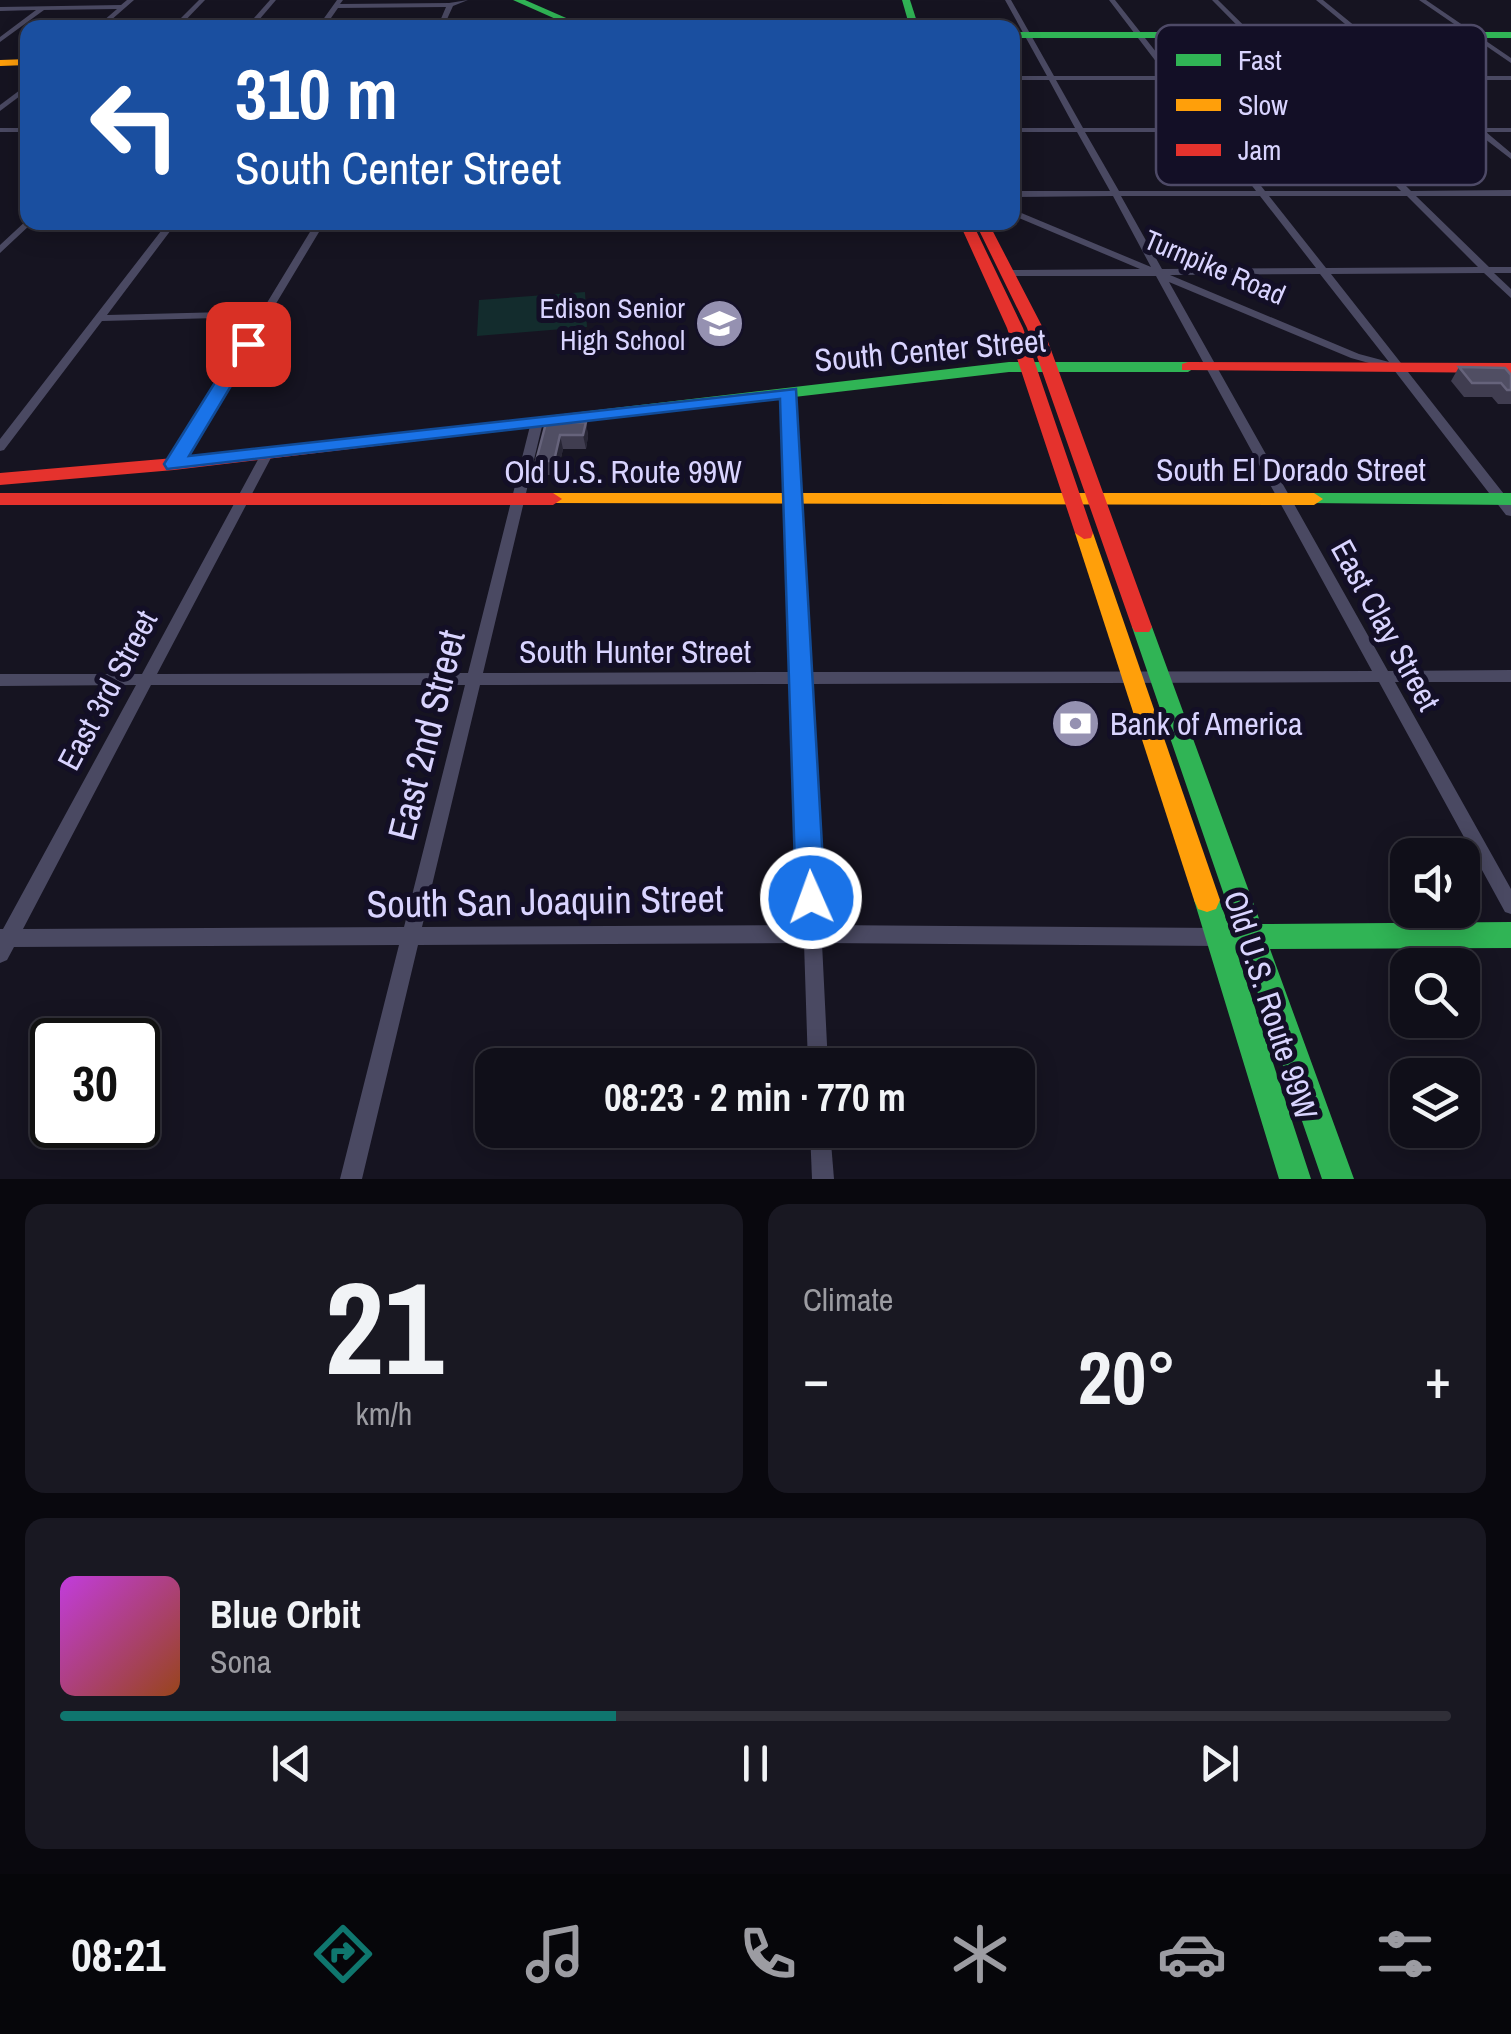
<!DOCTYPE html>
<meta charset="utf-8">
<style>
body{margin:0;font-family:"Archivo Narrow",sans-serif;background:#191822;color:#f1f3f6;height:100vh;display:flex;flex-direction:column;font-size:38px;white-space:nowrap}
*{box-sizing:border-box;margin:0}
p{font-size:32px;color:#9c9ca2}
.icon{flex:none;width:55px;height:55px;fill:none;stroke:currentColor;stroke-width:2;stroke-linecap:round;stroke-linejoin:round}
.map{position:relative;height:1179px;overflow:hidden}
.side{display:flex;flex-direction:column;gap:25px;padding:25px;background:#09080e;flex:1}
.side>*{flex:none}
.top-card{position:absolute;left:20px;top:20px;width:1000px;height:210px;border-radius:20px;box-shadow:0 5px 25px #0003,0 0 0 2px #302f38;background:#1a4fa0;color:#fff;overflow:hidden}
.tools{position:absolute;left:1390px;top:838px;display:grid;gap:20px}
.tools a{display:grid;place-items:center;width:90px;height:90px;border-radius:20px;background:#100f19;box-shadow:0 5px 25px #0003,0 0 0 2px #302f38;font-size:50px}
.speed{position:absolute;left:30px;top:1018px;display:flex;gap:20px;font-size:50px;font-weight:700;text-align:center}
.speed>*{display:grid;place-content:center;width:130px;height:130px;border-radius:50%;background:#100f19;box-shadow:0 5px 25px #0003,0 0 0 2px #302f38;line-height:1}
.speed .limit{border:5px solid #111;border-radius:15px;background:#fff;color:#111}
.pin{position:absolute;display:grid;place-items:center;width:85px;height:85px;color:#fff;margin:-42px;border-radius:20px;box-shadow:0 5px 15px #0006}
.me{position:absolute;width:110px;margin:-55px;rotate:358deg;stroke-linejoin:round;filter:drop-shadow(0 0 8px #0008)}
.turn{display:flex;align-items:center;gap:35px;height:210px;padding:0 50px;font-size:45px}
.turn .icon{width:130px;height:130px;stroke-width:2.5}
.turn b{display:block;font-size:70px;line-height:85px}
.big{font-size:75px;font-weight:700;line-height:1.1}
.side .tile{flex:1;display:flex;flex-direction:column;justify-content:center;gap:15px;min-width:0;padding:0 35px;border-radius:20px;background:#191822}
.side .dial{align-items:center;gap:0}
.dial b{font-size:130px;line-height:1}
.song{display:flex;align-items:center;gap:30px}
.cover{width:120px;height:120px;border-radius:15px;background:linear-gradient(135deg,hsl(290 70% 55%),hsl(20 70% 35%))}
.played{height:10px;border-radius:5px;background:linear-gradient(90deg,#0f766e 40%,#302f38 40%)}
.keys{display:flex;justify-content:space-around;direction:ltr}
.heat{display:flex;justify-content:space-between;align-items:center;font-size:55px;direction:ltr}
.side .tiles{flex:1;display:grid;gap:25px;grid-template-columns:1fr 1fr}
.tile:last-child{grid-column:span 2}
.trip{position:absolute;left:475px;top:1048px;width:560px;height:100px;border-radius:20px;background:#100f19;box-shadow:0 5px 25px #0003,0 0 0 2px #302f38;font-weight:700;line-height:100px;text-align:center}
.dock{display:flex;height:160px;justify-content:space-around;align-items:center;background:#06060a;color:#9c9ca2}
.dock .icon{width:70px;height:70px}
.dock .on{color:#0f766e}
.dock b{font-size:45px;color:#f1f3f6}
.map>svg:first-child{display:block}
.green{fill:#132c2d}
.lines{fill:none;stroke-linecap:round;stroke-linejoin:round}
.street{fill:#4a4962;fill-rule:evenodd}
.fast{fill:#30b455;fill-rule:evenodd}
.slow{fill:#ff9f0a;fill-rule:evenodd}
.jam{fill:#e5322d;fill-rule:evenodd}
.wall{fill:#403d50}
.shaded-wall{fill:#282635}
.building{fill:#504e63;stroke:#66637b;stroke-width:2.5}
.route{fill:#1a73e8;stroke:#114b97;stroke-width:2.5}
.labels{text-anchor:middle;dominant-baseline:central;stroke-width:10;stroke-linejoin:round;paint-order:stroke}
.far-street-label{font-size:28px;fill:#d9d4ff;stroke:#130f26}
.far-poi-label{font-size:28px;fill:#d9d4ff;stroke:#130f26;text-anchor:end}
.street-label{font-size:32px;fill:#d9d4ff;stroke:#130f26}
.poi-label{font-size:32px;fill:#d9d4ff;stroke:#130f26;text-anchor:start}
.near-street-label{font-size:38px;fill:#d9d4ff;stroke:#130f26}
.key{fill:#130f26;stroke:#4e4a67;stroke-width:2.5}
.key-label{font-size:28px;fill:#d9d4ff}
</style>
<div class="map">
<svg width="1511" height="1179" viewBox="0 0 1511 1179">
<rect width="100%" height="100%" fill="#161421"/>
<polygon class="green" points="585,292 587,327 477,336 479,300"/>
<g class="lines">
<g class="street">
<polygon points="127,0 134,0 102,28 95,28 117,9 44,10 0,42 0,37 36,10 0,11 0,7 121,5"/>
<polygon points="199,0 205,0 178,28 171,28"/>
<polygon points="270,0 276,0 252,28 245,28"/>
<polygon points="337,0 343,0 340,4 449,3 468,0 453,6 443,28 437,28 446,7 338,8 324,28 317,28"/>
<path d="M1005 0H1011L1054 76H1167L1109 0H1115L1175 76H1287L1212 0H1218L1295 76H1408L1316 0H1323L1416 76H1511V80H1421L1480 128H1511V132H1486L1511 153V159L1476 132H1352L1411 191 1511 190V196H1416L1489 267H1511V273H1494L1511 289V298L1484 273 1331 274 1511 503V516L1506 515 1394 370 1351 358 1169 282 1388 671 1511 670V682H1395L1511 889V914L1505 912 1379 682 809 684 821 925 1219 928 1225 931 1228 937 1225 943 1219 946 822 943 828 1065H808L804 943 418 945 362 1179H340L399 945 14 947 7 960 0 963V929H3L136 685 0 686V674H142L261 454 267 450 273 454 157 674 468 673 531 422 537 419 543 422 483 673 794 672 783 393 789 390 795 393 808 672 1372 671 1156 276H1007L1002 273 1007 270 1140 269 1012 215V209L1151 267 1113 196 1012 197V191H1110L1077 132H1012V128H1075L1049 80H1012V76H1047ZM1056 80H1171L1207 128H1083ZM1178 80H1291L1339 128H1216ZM1299 80H1413L1470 128H1347ZM1085 132H1211L1256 191H1119ZM1219 132H1343L1401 191H1265ZM1121 196H1260L1316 268 1162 269ZM1269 196H1407L1478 267 1326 268ZM1320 274 1389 362 1359 354 1170 275ZM794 684 803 925 422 927 480 685ZM151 685H465L404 927 23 929Z"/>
<polygon points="1419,0 1426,0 1511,58 1511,63"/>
<polygon points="28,84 28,90 0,111 0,105"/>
<rect x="0" y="128" width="28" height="4"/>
<polygon points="28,219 28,222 31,224 0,253 0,245"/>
<polygon points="168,222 177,222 107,315 262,311 316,222 325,222 178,467 170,467 168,464 258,317 102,321 4,450 0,451 0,439"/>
<polygon points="810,1130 830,1130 834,1179 812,1179"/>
</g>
<g class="fast">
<polygon points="513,0 525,0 589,28 576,28"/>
<polygon points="902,0 910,0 919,28 910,28"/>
<rect x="1012" y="32" width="499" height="6"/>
<polygon points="1009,362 1188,362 1196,367 1188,372 1009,372 477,434 469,429 477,424"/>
<polygon points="1314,493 1511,493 1511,505 1308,503 1305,499 1308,495"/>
<polygon points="1142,619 1149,622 1152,627 1261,924 1511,922 1511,948 1270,949 1354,1179 1322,1179 1243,950 1236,950 1311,1179 1279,1179 1194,900 1198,891 1207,888 1216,891 1228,924 1234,924 1132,627 1135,622"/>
</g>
<g class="slow">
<polygon points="28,59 28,65 0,66 0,60"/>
<polygon points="553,493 1314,493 1323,499 1314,505 547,503 544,499"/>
<polygon points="1084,527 1093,533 1220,900 1216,909 1207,912 1198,909 1194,900 1075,533"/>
</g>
<g class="jam">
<polygon points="959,222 972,222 1023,328 1093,533 1091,538 1084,539 1075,533 1007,328"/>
<polygon points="975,222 988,222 1043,328 1152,627 1149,632 1135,632 1132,627 1027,328"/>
<polygon points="1188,362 1511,363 1511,373 1182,370 1182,364"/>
<polygon points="477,424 483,425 483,433 174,470 0,485 0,473 174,458"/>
<polygon points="0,493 553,493 562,499 553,505 0,505"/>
</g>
</g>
<g class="wall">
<polygon points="1459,367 1511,375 1511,404 1498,404 1492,397 1464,397 1451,381"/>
<polygon points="586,422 588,436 586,449 563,449 557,475 539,475 536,461 546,423"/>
</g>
<g class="shaded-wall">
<polygon points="586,422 588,436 586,449 583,435"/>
<polygon points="560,435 563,449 557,475 554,461"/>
</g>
<g class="building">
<polygon points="1459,367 1505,368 1511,375 1511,390 1507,390 1501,383 1472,383"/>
<polygon points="586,422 583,435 560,435 554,461 536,461 546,423"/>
</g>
<polygon class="route" points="248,339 256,344 189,456 796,389 825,898 821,908 811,912 800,908 796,898 780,399 167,469 164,464 239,344"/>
<defs>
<symbol id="school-disc" viewBox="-11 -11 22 22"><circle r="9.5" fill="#9591b1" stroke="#130f26"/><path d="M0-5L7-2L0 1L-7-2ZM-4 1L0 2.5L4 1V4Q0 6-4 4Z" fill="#fff"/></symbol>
<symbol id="bank-disc" viewBox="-11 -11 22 22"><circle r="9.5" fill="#9591b1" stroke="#130f26"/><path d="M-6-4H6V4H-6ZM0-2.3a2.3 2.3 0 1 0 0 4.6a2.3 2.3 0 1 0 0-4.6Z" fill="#fff"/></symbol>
</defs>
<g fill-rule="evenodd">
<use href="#school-disc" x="692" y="296" width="55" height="55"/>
<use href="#bank-disc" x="1048" y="696" width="55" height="55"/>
</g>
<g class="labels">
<g class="far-street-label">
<text transform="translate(1215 267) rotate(23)">Turnpike Road</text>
</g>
<g class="far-poi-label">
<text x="685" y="308">Edison Senior<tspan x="685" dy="32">High School</tspan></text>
</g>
<g class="street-label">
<text transform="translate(930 350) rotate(-5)">South Center Street</text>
<text x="1291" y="469">South El Dorado Street</text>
<text x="623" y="471">Old U.S. Route 99W</text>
<text transform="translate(1386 625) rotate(61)">East Clay Street</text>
<text x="635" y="651">South Hunter Street</text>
<text transform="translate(107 690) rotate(-62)">East 3rd Street</text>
<text transform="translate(1271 1005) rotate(72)">Old U.S. Route 99W</text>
</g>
<g class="poi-label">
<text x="1110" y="723">Bank of America</text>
</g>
<g class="near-street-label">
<text transform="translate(426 735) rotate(-76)">East 2nd Street</text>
<text transform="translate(545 901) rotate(-1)">South San Joaquin Street</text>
</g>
</g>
<rect x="1156" y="25" width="330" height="160" rx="15" class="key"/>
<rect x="1176" y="54" width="45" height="12" fill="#30b455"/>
<rect x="1176" y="99" width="45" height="12" fill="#ff9f0a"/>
<rect x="1176" y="144" width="45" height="12" fill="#e5322d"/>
<g class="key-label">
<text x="1238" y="70">Fast</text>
<text x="1238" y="115">Slow</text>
<text x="1238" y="160">Jam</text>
</g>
</svg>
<div class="tools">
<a><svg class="icon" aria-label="sound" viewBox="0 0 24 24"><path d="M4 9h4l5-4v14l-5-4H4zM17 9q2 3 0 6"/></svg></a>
<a><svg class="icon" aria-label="search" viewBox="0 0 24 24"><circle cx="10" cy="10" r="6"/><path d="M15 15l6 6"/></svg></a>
<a><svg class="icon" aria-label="layers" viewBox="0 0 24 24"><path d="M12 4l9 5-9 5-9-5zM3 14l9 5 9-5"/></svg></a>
</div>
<div class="speed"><div class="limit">30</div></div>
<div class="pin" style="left:248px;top:344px;background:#d93025"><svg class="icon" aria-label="arrive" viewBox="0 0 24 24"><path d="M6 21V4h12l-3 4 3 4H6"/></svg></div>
<svg class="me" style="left:811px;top:898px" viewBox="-20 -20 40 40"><circle r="17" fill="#1a73e8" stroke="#fff" stroke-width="3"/><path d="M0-11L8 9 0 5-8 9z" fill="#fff"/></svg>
<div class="trip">08:23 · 2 min · 770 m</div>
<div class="top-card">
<div class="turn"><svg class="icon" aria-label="left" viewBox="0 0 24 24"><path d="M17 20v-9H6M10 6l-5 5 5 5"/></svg><div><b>310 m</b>South Center Street</div></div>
</div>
</div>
<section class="side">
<div class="tiles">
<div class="tile dial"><b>21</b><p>km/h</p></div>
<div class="tile"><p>Climate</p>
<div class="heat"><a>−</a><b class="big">20°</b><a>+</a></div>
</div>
<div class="tile">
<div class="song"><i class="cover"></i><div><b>Blue Orbit</b><p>Sona</p></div></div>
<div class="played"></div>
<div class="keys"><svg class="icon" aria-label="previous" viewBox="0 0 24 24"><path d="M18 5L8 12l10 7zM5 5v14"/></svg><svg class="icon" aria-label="pause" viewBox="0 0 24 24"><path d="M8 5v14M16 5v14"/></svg><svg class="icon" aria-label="next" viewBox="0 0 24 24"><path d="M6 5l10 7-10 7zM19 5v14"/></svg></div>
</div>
</div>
</section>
<nav class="dock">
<b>08:21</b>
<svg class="icon on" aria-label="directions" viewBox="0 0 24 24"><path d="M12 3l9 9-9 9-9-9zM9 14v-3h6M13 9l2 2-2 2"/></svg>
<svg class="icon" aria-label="music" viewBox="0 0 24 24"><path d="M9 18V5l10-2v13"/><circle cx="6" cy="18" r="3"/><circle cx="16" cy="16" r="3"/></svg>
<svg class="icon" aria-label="phone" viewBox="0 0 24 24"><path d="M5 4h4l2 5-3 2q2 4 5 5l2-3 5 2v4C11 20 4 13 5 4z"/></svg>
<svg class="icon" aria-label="climate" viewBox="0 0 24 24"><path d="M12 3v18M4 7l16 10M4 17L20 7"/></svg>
<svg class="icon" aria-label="car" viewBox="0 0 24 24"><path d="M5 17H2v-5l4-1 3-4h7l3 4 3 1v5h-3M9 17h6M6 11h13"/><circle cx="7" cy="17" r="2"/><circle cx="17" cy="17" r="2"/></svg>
<svg class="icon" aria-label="filters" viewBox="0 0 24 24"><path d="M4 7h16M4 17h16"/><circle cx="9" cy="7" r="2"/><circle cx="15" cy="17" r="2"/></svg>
</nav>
